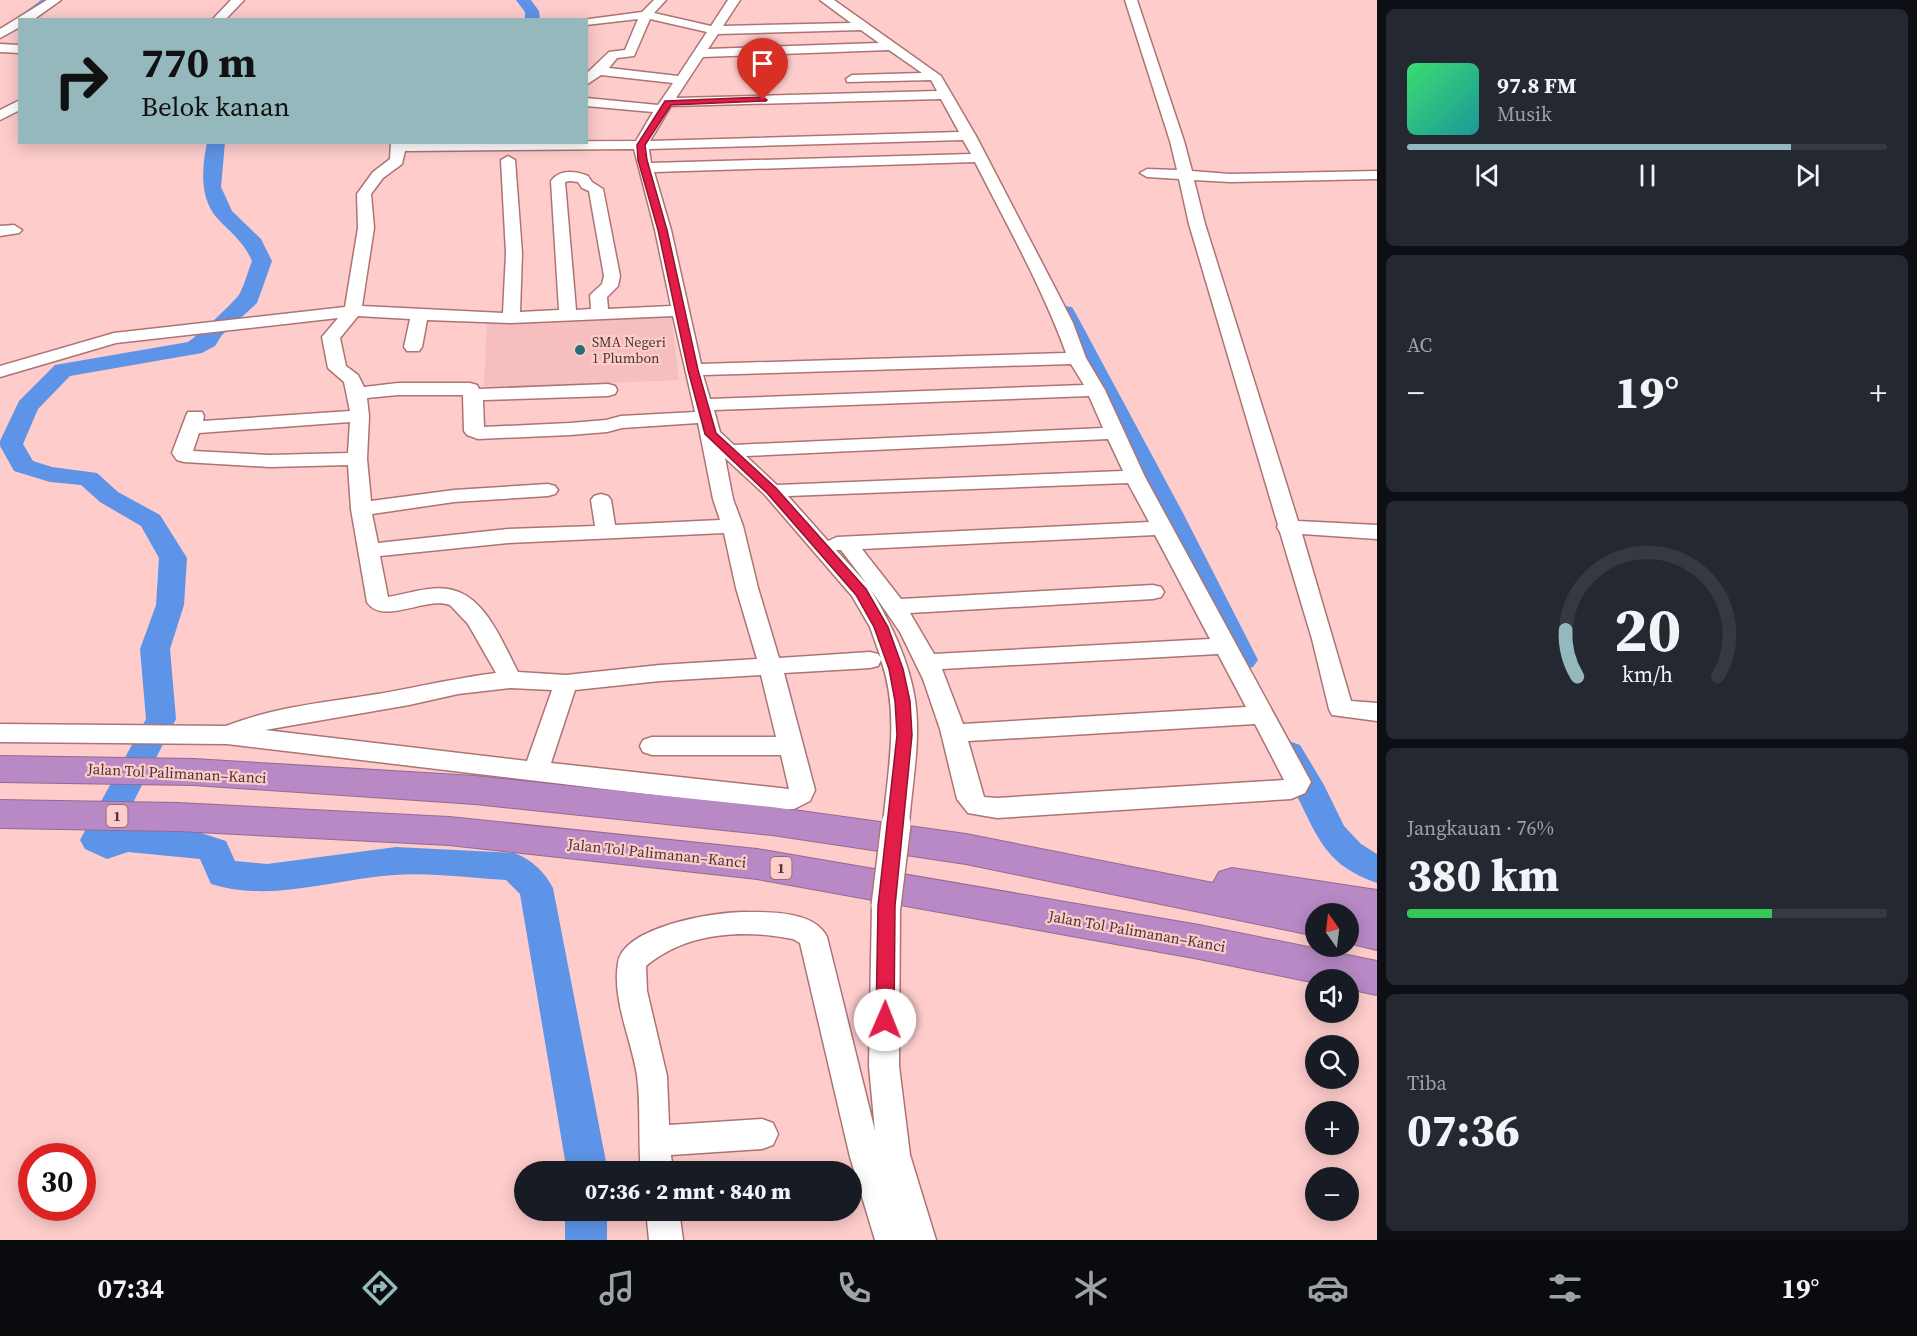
<!DOCTYPE html>
<html lang="id">
<meta charset="utf-8">
<style>
body{margin:0;font-family:"Source Serif 4",serif;background:#242831;color:#f1f3f6;height:100vh;display:flex;flex-direction:column;font-size:22px;white-space:nowrap}
*{box-sizing:border-box;margin:0}
p{font-size:20px;color:#9ea1a6}
.icon{flex:none;width:33px;height:33px;fill:none;stroke:currentColor;stroke-width:2;stroke-linecap:round;stroke-linejoin:round}
.map{position:relative;flex:1;overflow:hidden}
.side{display:flex;flex-direction:column;gap:9px;padding:9px;background:#0d0f14;width:540px}
.side>*{flex:none}
.top-card{position:absolute;left:18px;top:18px;width:570px;height:126px;border-radius:0px;box-shadow:0 3px 15px #0003;background:#94b8bb;color:#111;overflow:hidden}
.needle{width:39px;rotate:346deg}
.controls{position:absolute;left:1305px;top:903px;display:grid;gap:12px}
.controls a{display:grid;place-items:center;width:54px;height:54px;border-radius:50%;background:#171b24;box-shadow:0 3px 15px #0003;font-size:30px}
.speed{position:absolute;left:18px;top:1143px;display:flex;gap:12px;font-size:30px;font-weight:700;text-align:center}
.speed>*{display:grid;place-content:center;width:78px;height:78px;border-radius:50%;background:#171b24;box-shadow:0 3px 15px #0003;line-height:1}
.speed .limit{border:9px solid #d22;background:#fff;color:#111}
.pin{position:absolute;display:grid;place-items:center;width:51px;height:51px;color:#fff;margin:-62px -26px;border-radius:50% 50% 50% 0;rotate:-45deg;box-shadow:0 0 6px #0007}
.pin .icon{rotate:45deg}
.me{position:absolute;width:66px;margin:-33px;rotate:1deg;stroke-linejoin:round;filter:drop-shadow(0 0 4px #0008)}
.turn{display:flex;align-items:center;gap:21px;height:126px;padding:0 24px;font-size:27px}
.turn .icon{width:78px;height:78px;stroke-width:2.5}
.turn b{display:block;font-size:42px;line-height:51px}
.big{font-size:45px;font-weight:800;line-height:1.1}
.side .tile{flex:1;display:flex;flex-direction:column;justify-content:center;gap:9px;min-width:0;padding:0 21px;border-radius:9px;background:#242831}
.side .dial{align-items:center;gap:0}
.dial svg{height:156px;overflow:visible;fill:none;stroke:#363941;stroke-width:7;stroke-linecap:round;text-anchor:middle}
.dial text{fill:#f1f3f6;stroke:none}
.song{display:flex;align-items:center;gap:18px}
.cover{width:72px;height:72px;border-radius:9px;background:linear-gradient(135deg,hsl(140 70% 55%),hsl(180 70% 35%))}
.played{height:6px;border-radius:3px;background:linear-gradient(90deg,#94b8bb 80%,#363941 80%)}
.keys{display:flex;justify-content:space-around;direction:ltr}
.heat{display:flex;justify-content:space-between;align-items:center;font-size:33px;direction:ltr}
.charge{height:9px;border-radius:4px;background:linear-gradient(90deg,#34c759 76%,#363941 0)}
.trip{position:absolute;left:514px;top:1161px;width:348px;height:60px;border-radius:30px;background:#171b24;box-shadow:0 3px 15px #0003;font-weight:800;line-height:60px;text-align:center}
.tab-bar{display:flex;height:96px;justify-content:space-around;align-items:center;background:#090b0e;color:#9ea1a6}
.tab-bar .icon{width:42px;height:42px}
.tab-bar .active{color:#94b8bb}
.tab-bar b{font-size:27px;color:#f1f3f6}
main{display:flex;flex:1;min-height:0}
.map>svg:first-child{display:block}
.built{fill:#f6bebe}
.lines{fill:none;stroke-linecap:round;stroke-linejoin:round}
.stream{stroke:#5e94e7;stroke-width:2}
.river{fill:#5e94e7;fill-rule:evenodd}
.minor-casing{stroke:#ac7474;stroke-width:3}
.highway-casing{stroke:#926b92;stroke-width:2}
.minor{fill:#fff;fill-rule:evenodd}
.highway{fill:#b889c5;fill-rule:evenodd}
.minor-bridge-casing{stroke:#ac7474;stroke-width:32;stroke-linecap:butt}
.minor-bridge{stroke:#fff;stroke-width:29}
.route{fill:#e11d48;stroke:#92132f;stroke-width:1.5}
.poi-dot{fill:#236f72;stroke:#fdcccb;stroke-width:2}
.labels{text-anchor:middle;dominant-baseline:central;stroke-width:4.5;stroke-linejoin:round;paint-order:stroke}
.far-poi-label{font-size:14px;fill:#4c3434;stroke:#fdcccb;text-anchor:start}
.shield{fill:#fdcccb;stroke:#816261;stroke-width:1.5}
.shield-label{font-size:14px;font-weight:bold;fill:#4c3434}
.street-label{font-size:15px;fill:#4c3434;stroke:#fdcccb}
</style>
<main>
<div class="map">
<svg width="1377" height="1240" viewBox="0 0 1377 1240">
<rect width="100%" height="100%" fill="#fdcccb"/>
<polygon class="built" points="671,313 679,380 484,388 487,319"/>
<g class="lines">
<polyline class="stream" points="13,22 43,0"/>
<g class="river">
<polygon points="516,0 531,0 539,11 540,20 525,20 525,12"/>
<path d="M207 142H225L221 187 232 211 261 239 272 261 257 303 222 335 215 346 202 353 70 376 38 409 23 444 33 461 52 467 97 473 118 492 160 515 187 558 184 605 170 649 176 719 120 828 127 826 195 831 226 841 235 861 267 864 396 847 514 853C531 859 545 872 553 888L608 1172H567L520 894 506 880C470 878 430 872 394 875 334 879 270 903 211 884L200 859 128 852 107 859 85 849 80 840 146 719 140 649 156 605 159 558 141 526 100 502 81 485 50 482 14 471 0 446V441L19 401 55 365 188 342C195 338 237 300 240 293 245 283 248 271 252 261 244 242 231 233 217 218 199 197 202 168 207 142Z"/>
<polygon points="1064,306 1072,307 1075,312 1183,513 1258,660 1253,667 1243,670 1233,667 1228,660 1157,513 1053,312 1056,307"/>
<path d="M1289 741 1300 745 1324 785 1344 826 1361 844 1377 854V883C1328 866 1319 841 1298 798 1291 782 1282 768 1273 753L1278 745Z"/>
<rect x="565" y="1210" width="42" height="30"/>
</g>
<defs>
<g id="minor">
<polygon points="47,0 61,0 33,20 20,20 20,27 0,38 0,29"/>
<polygon points="231,0 244,0 225,20 212,20"/>
<path d="M654 0H666L654 13 711 26 728 0H740L723 26 851 23 820 0H834L941 76 976 136 1053 284 1073 323 1086 358 1105 390 1145 477 1311 782 1305 793 1291 799 997 818 968 813 957 799 940 729 923 679 900 632 871 590C891 624 909 660 915 700 921 740 912 784 909 824L905 831 896 834 887 831 883 824C888 770 900 713 881 660L878 666 870 668 784 673 815 790 810 801 794 809H773L227 744 0 742V724L226 726C274 707 327 702 378 694 418 687 456 678 496 673L468 624 450 605C427 596 382 626 367 602L351 509 348 465 270 467 184 462 177 460 172 453 186 416 188 412H202L204 416 203 421 350 411 344 382 328 368 322 337 338 318 116 343 0 377V366L114 333 345 307 358 228 357 194 373 172 390 159 391 142 636 141 653 112 586 106V98L658 105 673 83 601 75 586 85V74L609 52 625 50 638 19 586 25V20H582L642 12ZM650 19 707 32 678 76 609 68 617 58 634 56ZM861 30 879 43 708 49 718 34ZM889 50 922 73 852 75 846 79 847 82 931 80 937 91 676 98 703 57ZM941 99 959 132 650 141 671 106ZM963 140 971 154 651 163 649 149ZM634 149 655 230 671 306 608 309 607 297 618 286 620 276 603 189 592 182 588 176C575 171 560 169 551 181L559 310 520 312 522 253 515 160 508 156 501 160 506 253 503 313 362 306 374 228 371 194 383 178 402 164 405 151ZM975 162C1007 225 1042 287 1066 353L701 364 671 230 654 172ZM570 181 578 182 582 188 589 191 604 276 602 284 590 295 591 309 576 310 565 182ZM358 316 410 319 404 347 407 351H419L422 347 427 320 511 323 673 316 695 412 621 416 606 420 570 423 484 427 483 400 608 396 615 394 617 390 615 386 608 384 479 389 477 385 470 383H398L364 387 358 375 346 366 340 338ZM1071 364 1084 385 710 399 703 375ZM398 395H463L464 431 467 435 478 439 570 435 607 432 622 428 698 423 713 499 720 520 615 525 611 500 608 496 601 494 594 496 591 500 595 526 508 529 378 543 372 514 454 502 548 496 555 494 558 490 555 486 548 484 454 490 371 501 367 459 369 416 367 398ZM1089 396 1103 428 734 445 720 432 714 410ZM350 422 348 453 270 455 193 451 199 433ZM1108 439 1123 471 777 485 746 456ZM725 458 765 495 852 596 870 627 881 658 878 654 870 652 779 658 758 588 743 526 733 499ZM1128 483 1149 522 837 537 828 541 788 496ZM724 533 736 588 757 659 660 665 566 675 518 672C503 644 485 594 448 589 429 586 407 594 388 597L380 556 508 543ZM1155 535 1210 639 934 654 910 613 1153 599 1161 597 1164 592 1161 587 1153 585 901 599 862 549ZM836 550H841L867 584ZM1218 654 1246 707 963 724 942 669ZM761 675 776 737H652L643 740 640 746 643 752 652 755H781L789 789 551 763 575 690 660 681ZM511 688 552 690 527 761 265 730 409 705 458 694ZM1255 724 1284 780 997 798 984 797 968 741Z"/>
<polygon points="1125,0 1137,0 1184,141 1192,171 1230,174 1377,171 1377,179 1230,182 1194,180 1205,224 1298,521 1377,525 1377,539 1302,534 1351,701 1377,703 1377,721 1332,715 1329,709 1312,639 1280,532 1277,527 1278,525 1189,224 1179,179 1147,177 1140,173 1147,169 1177,170 1170,141"/>
<polygon points="0,44 20,45 20,53 0,52"/>
<polygon points="20,100 20,110 0,120 0,110"/>
<polygon points="14,225 22,230 19,233 0,236 0,226"/>
<path d="M886 895 896 898 900 906 899 1066 910 1155 936 1240H875L850 1157 800 943 793 939C744 929 686 932 646 966L647 991 667 1076 669 1125 762 1119 773 1123 778 1134 773 1145 762 1149 671 1155 673 1172H641C638 1140 641 1107 637 1075 631 1038 612 1000 618 963 623 926 718 911 748 912 773 912 815 912 827 937L875 1131 869 1066 872 906 876 898Z"/>
<polygon points="646,1210 679,1210 683,1240 649,1240"/>
</g>
<g id="highway">
<polygon points="0,756 194,759 475,776 772,807 966,834 1213,883 1219,872 1232,868 1377,890 1377,950 1348,943 1348,914 1316,914 1316,936 966,864 772,835 475,804 194,785 0,782"/>
<polygon points="0,800 178,803 449,817 757,849 1199,925 1377,961 1377,995 1348,989 1348,980 1316,980 1316,983 1199,959 757,879 449,845 178,831 0,828"/>
</g>
</defs>
<use href="#minor" class="minor-casing"/>
<use href="#highway" class="highway-casing"/>
<use href="#minor" class="minor"/>
<use href="#highway" class="highway"/>
<defs>
<polyline id="minor-bridge" points="886,906 896,824"/>
</defs>
<use href="#minor-bridge" class="minor-bridge-casing"/>
<use href="#minor-bridge" class="minor-bridge"/>
</g>
<polygon class="route" points="763,97 767,100 766,101 671,105 645,145 647,160 667,230 698,370 716,433 776,488 866,589 888,627 903,669 910,701 912,735 895,906 894,1020 891,1026 885,1028 878,1026 876,1020 878,906 897,735 895,701 889,669 874,627 856,595 767,493 705,434 688,370 658,230 638,160 637,145 665,101"/>
<circle class="poi-dot" cx="580" cy="350" r="6"/>
<g class="labels">
<g class="far-poi-label">
<text x="592" y="342">SMA Negeri<tspan x="592" dy="16">1 Plumbon</tspan></text>
</g>
<g class="shield">
<rect x="106.5" y="805" width="21" height="22" rx="4.5"/>
<rect x="770.5" y="857" width="21" height="22" rx="4.5"/>
</g>
<g class="shield-label">
<text x="117" y="816">1</text>
<text x="781" y="868">1</text>
</g>
<g class="street-label">
<text transform="translate(177 773) rotate(3)">Jalan Tol Palimanan–Kanci</text>
<text transform="translate(657 853) rotate(6)">Jalan Tol Palimanan–Kanci</text>
<text transform="translate(1137 931) rotate(10)">Jalan Tol Palimanan–Kanci</text>
</g>
</g>
</svg>
<div class="controls">
<a><svg class="needle" viewBox="-14 -14 28 28"><path d="M0-13l5 13h-10z" fill="#e53935"/><path d="M0 13l5-13h-10z" fill="#9ea1a6"/></svg></a>
<a><svg class="icon" aria-label="sound" viewBox="0 0 24 24"><path d="M4 9h4l5-4v14l-5-4H4zM17 9q2 3 0 6"/></svg></a>
<a><svg class="icon" aria-label="search" viewBox="0 0 24 24"><circle cx="10" cy="10" r="6"/><path d="M15 15l6 6"/></svg></a>
<a>+</a>
<a>−</a>
</div>
<div class="speed"><div class="limit">30</div></div>
<div class="pin" style="left:763px;top:100px;background:#d93025"><svg class="icon" aria-label="arrive" viewBox="0 0 24 24"><path d="M6 21V4h12l-3 4 3 4H6"/></svg></div>
<svg class="me" style="left:885px;top:1020px" viewBox="-20 -20 40 40"><circle r="19" fill="#fff"/><path d="M0-13L10 11 0 6-10 11z" fill="#e11d48"/></svg>
<div class="trip">07:36 · 2 mnt · 840 m</div>
<div class="top-card">
<div class="turn"><svg class="icon" aria-label="right" viewBox="0 0 24 24"><path d="M7 20v-9h11M14 6l5 5-5 5"/></svg><div><b>770 m</b>Belok kanan</div></div>
</div>
</div>
<section class="side">
<div class="tile">
<div class="song"><i class="cover"></i><div><b>97.8 FM</b><p>Musik</p></div></div>
<div class="played"></div>
<div class="keys"><svg class="icon" aria-label="previous" viewBox="0 0 24 24"><path d="M18 5L8 12l10 7zM5 5v14"/></svg><svg class="icon" aria-label="pause" viewBox="0 0 24 24"><path d="M8 5v14M16 5v14"/></svg><svg class="icon" aria-label="next" viewBox="0 0 24 24"><path d="M6 5l10 7-10 7zM19 5v14"/></svg></div>
</div>
<div class="tile"><p>AC</p>
<div class="heat"><a>−</a><b class="big">19°</b><a>+</a></div>
</div>
<div class="tile dial"><svg viewBox="0 0 100 80">
<path d="M14 69A42 42 0 1 1 86 69"/>
<path d="M14 69A42 42 0 0 1 8 45" stroke="#94b8bb"/>
<text x="50" y="56" font-size="32" font-weight="700">20</text>
<text x="50" y="72" font-size="11">km/h</text>
</svg></div>
<div class="tile"><p>Jangkauan · 76%</p><b class="big">380 km</b><div class="charge"></div></div>
<div class="tile"><p>Tiba</p><b class="big">07:36</b></div>
</section>
</main>
<nav class="tab-bar">
<b>07:34</b>
<svg class="icon active" aria-label="directions" viewBox="0 0 24 24"><path d="M12 3l9 9-9 9-9-9zM9 14v-3h6M13 9l2 2-2 2"/></svg>
<svg class="icon" aria-label="music" viewBox="0 0 24 24"><path d="M9 18V5l10-2v13"/><circle cx="6" cy="18" r="3"/><circle cx="16" cy="16" r="3"/></svg>
<svg class="icon" aria-label="phone" viewBox="0 0 24 24"><path d="M5 4h4l2 5-3 2q2 4 5 5l2-3 5 2v4C11 20 4 13 5 4z"/></svg>
<svg class="icon" aria-label="climate" viewBox="0 0 24 24"><path d="M12 3v18M4 7l16 10M4 17L20 7"/></svg>
<svg class="icon" aria-label="car" viewBox="0 0 24 24"><path d="M5 17H2v-5l4-1 3-4h7l3 4 3 1v5h-3M9 17h6M6 11h13"/><circle cx="7" cy="17" r="2"/><circle cx="17" cy="17" r="2"/></svg>
<svg class="icon" aria-label="filters" viewBox="0 0 24 24"><path d="M4 7h16M4 17h16"/><circle cx="9" cy="7" r="2"/><circle cx="15" cy="17" r="2"/></svg>
<b>19°</b>
</nav>
